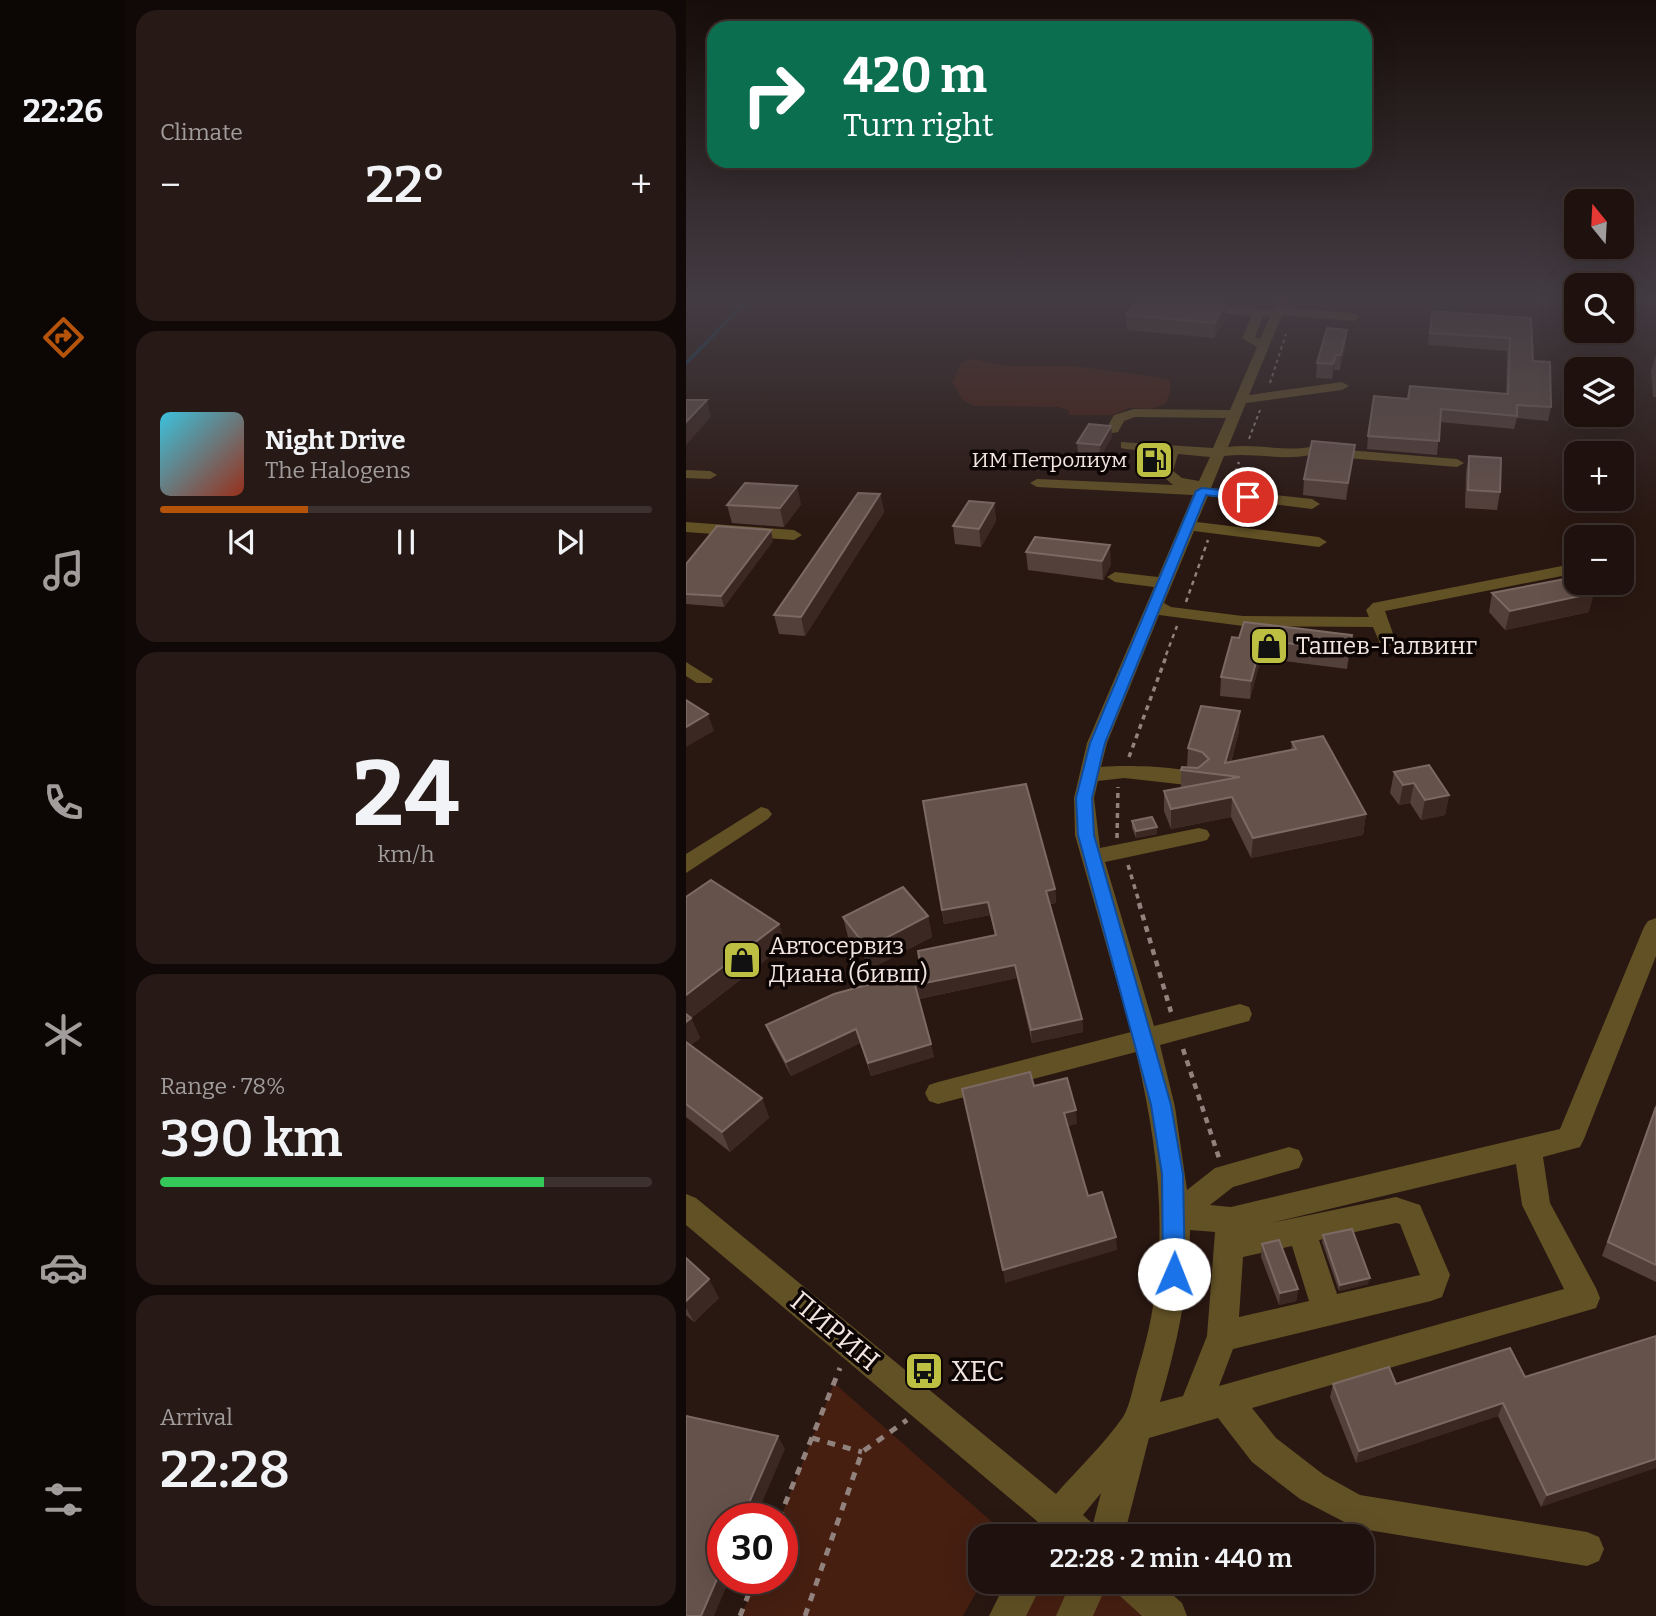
<!DOCTYPE html>
<meta charset="utf-8">
<style>
body{margin:0;font-family:Bitter,serif;background:#271a16;color:#f1f3f6;height:100vh;display:flex;flex-direction:column;font-size:26px;white-space:nowrap}
*{box-sizing:border-box;margin:0}
p{font-size:23px;color:#a19d9d}
.icon{flex:none;width:38px;height:38px;fill:none;stroke:currentColor;stroke-width:2;stroke-linecap:round;stroke-linejoin:round}
.map{position:relative;flex:1;overflow:hidden}
.side{display:flex;flex-direction:column;gap:10px;padding:10px;background:#110907;width:560px}
.side>*{flex:none}
.guide{position:absolute;left:21px;top:21px;width:665px;height:147px;border-radius:21px;box-shadow:0 7px 28px #0002,0 0 0 2px #3c312e;background:#0b6e4f;color:#fff;overflow:hidden}
.needle{width:46px;rotate:342deg}
.buttons{position:absolute;left:878px;top:189px;display:grid;gap:14px}
.buttons a{display:grid;place-items:center;width:70px;height:70px;border-radius:14px;background:#1f110d;box-shadow:0 7px 28px #0002,0 0 0 2px #3c312e;font-size:35px}
.speed{position:absolute;left:21px;top:1503px;display:flex;gap:14px;font-size:35px;font-weight:700;text-align:center}
.speed>*{display:grid;place-content:center;width:91px;height:91px;border-radius:50%;background:#1f110d;box-shadow:0 7px 28px #0002,0 0 0 2px #3c312e;line-height:1}
.speed .limit{border:10px solid #d22;background:#fff;color:#111}
.pin{position:absolute;display:grid;place-items:center;width:60px;height:60px;color:#fff;margin:-30px;border:4px solid #fff;border-radius:50%;box-shadow:0 2px 7px #0007}
.me{position:absolute;width:77px;margin:-38px;rotate:1deg;stroke-linejoin:round;filter:drop-shadow(0 0 5px #0008)}
.turn{display:flex;align-items:center;gap:24px;height:147px;padding:0 21px;font-size:32px}
.turn .icon{width:91px;height:91px;stroke-width:2.5}
.turn b{display:block;font-size:49px;line-height:60px}
.big{font-size:52px;font-weight:600;line-height:1.1}
.side .widget{flex:1;display:flex;flex-direction:column;justify-content:center;gap:10px;min-width:0;padding:0 24px;border-radius:21px;background:#271a16}
.side .dial{align-items:center;gap:0}
.dial b{font-size:91px;line-height:1}
.song{display:flex;align-items:center;gap:21px}
.cover{width:84px;height:84px;border-radius:10px;background:linear-gradient(135deg,hsl(190 70% 55%),hsl(10 70% 35%))}
.played{height:7px;border-radius:4px;background:linear-gradient(90deg,#b45309 30%,#3c312e 30%)}
.keys{display:flex;justify-content:space-around;direction:ltr}
.heat{display:flex;justify-content:space-between;align-items:center;font-size:38px;direction:ltr}
.charge{height:10px;border-radius:5px;background:linear-gradient(90deg,#34c759 78%,#3c312e 0)}
.trip{position:absolute;left:282px;top:1524px;width:406px;height:70px;border-radius:21px;background:#1f110d;box-shadow:0 7px 28px #0002,0 0 0 2px #3c312e;font-weight:600;line-height:70px;text-align:center}
main{display:flex;flex:1;min-height:0}
.dock{display:flex;flex-direction:column;width:126px;justify-content:space-around;align-items:center;background:#0c0705;color:#a19d9d}
.dock .icon{width:49px;height:49px}
.dock .current{color:#b45309}
.dock b{font-size:32px;color:#f1f3f6}
.map>svg:first-child{display:block}
.green{fill:#461f11}
.lines{fill:none;stroke-linecap:round;stroke-linejoin:round}
.stream{stroke:#0d415b;stroke-width:3.5}
.path-far4{stroke:#92827d;stroke-width:2;stroke-dasharray:3.5 3.5;stroke-linecap:butt}
.path-far3{stroke:#92827d;stroke-width:2.5;stroke-dasharray:4.5 4.5;stroke-linecap:butt}
.path-far2{stroke:#92827d;stroke-width:3.5;stroke-dasharray:5 5;stroke-linecap:butt}
.path-far1{stroke:#92827d;stroke-width:4.5;stroke-dasharray:6 6;stroke-linecap:butt}
.path{stroke:#92827d;stroke-width:5;stroke-dasharray:8 8;stroke-linecap:butt}
.minor{fill:#625125;fill-rule:evenodd}
.wall{fill:#54403a}
.shaded-wall{fill:#3c2822}
.building{fill:#65524b;stroke:#7b6963;stroke-width:2}
.route{fill:#1a73e8;stroke:#114b97;stroke-width:2}
.labels{text-anchor:middle;dominant-baseline:central;stroke-width:7;stroke-linejoin:round;paint-order:stroke}
.far-poi-label{font-size:21px;fill:#f2e5e0;stroke:#0c0504;text-anchor:end}
.poi-label{font-size:24px;fill:#f2e5e0;stroke:#0c0504;text-anchor:start}
.near-street-label{font-size:28px;fill:#f2e5e0;stroke:#0c0504}
.near-poi-label{font-size:28px;fill:#f2e5e0;stroke:#0c0504;text-anchor:start}
</style>
<main>
<nav class="dock">
<b>22:26</b>
<svg class="icon current" aria-label="directions" viewBox="0 0 24 24"><path d="M12 3l9 9-9 9-9-9zM9 14v-3h6M13 9l2 2-2 2"/></svg>
<svg class="icon" aria-label="music" viewBox="0 0 24 24"><path d="M9 18V5l10-2v13"/><circle cx="6" cy="18" r="3"/><circle cx="16" cy="16" r="3"/></svg>
<svg class="icon" aria-label="phone" viewBox="0 0 24 24"><path d="M5 4h4l2 5-3 2q2 4 5 5l2-3 5 2v4C11 20 4 13 5 4z"/></svg>
<svg class="icon" aria-label="climate" viewBox="0 0 24 24"><path d="M12 3v18M4 7l16 10M4 17L20 7"/></svg>
<svg class="icon" aria-label="car" viewBox="0 0 24 24"><path d="M5 17H2v-5l4-1 3-4h7l3 4 3 1v5h-3M9 17h6M6 11h13"/><circle cx="7" cy="17" r="2"/><circle cx="17" cy="17" r="2"/></svg>
<svg class="icon" aria-label="filters" viewBox="0 0 24 24"><path d="M4 7h16M4 17h16"/><circle cx="9" cy="7" r="2"/><circle cx="15" cy="17" r="2"/></svg>
</nav>
<section class="side">
<div class="widget"><p>Climate</p>
<div class="heat"><a>−</a><b class="big">22°</b><a>+</a></div>
</div>
<div class="widget">
<div class="song"><i class="cover"></i><div><b>Night Drive</b><p>The Halogens</p></div></div>
<div class="played"></div>
<div class="keys"><svg class="icon" aria-label="previous" viewBox="0 0 24 24"><path d="M18 5L8 12l10 7zM5 5v14"/></svg><svg class="icon" aria-label="pause" viewBox="0 0 24 24"><path d="M8 5v14M16 5v14"/></svg><svg class="icon" aria-label="next" viewBox="0 0 24 24"><path d="M6 5l10 7-10 7zM19 5v14"/></svg></div>
</div>
<div class="widget dial"><b>24</b><p>km/h</p></div>
<div class="widget"><p>Range · 78%</p><b class="big">390 km</b><div class="charge"></div></div>
<div class="widget"><p>Arrival</p><b class="big">22:28</b></div>
</section>
<div class="map">
<svg width="970" height="1616" viewBox="0 0 970 1616">
<rect width="100%" height="100%" fill="#291711"/>
<g class="green">
<polygon points="284,359 322,366 388,366 484,379 484,394 479,404 465,409 443,408 426,415 383,415 383,410 372,407 288,406 276,399 266,382 275,363"/>
<polygon points="148,1383 322,1536 294,1536 296,1582 277,1616 55,1616 70,1579 96,1578 96,1519 94,1519"/>
<polygon points="339,1582 446,1582 483,1616 321,1616"/>
</g>
<g class="lines">
<polyline class="stream" points="0,363 63,299"/>
<g class="path-far4">
<polyline points="584,383 600,334"/>
<polyline points="563,439 574,410"/>
</g>
<g class="path-far3">
<polyline points="546,481 553,462"/>
<polyline points="500,602 522,540"/>
<polyline points="480,655 491,626"/>
</g>
<g class="path-far2">
<polyline points="443,757 481,654"/>
<polyline points="431,838 432,787"/>
<polyline points="442,865 454,905"/>
</g>
<g class="path-far1">
<polyline points="453,903 485,1012"/>
<polyline points="497,1049 533,1158"/>
</g>
<g class="path">
<polyline points="126,1438 176,1452"/>
<polyline points="93,1519 154,1368"/>
<polyline points="54,1616 69,1578"/>
<polyline points="119,1616 176,1452 221,1420"/>
</g>
<g class="minor">
<path d="M457 299 586 310 591 299H603L599 308 668 313 674 317 668 321 596 315 563 395 656 382 663 386 656 390 560 403 542 447C570 443 597 452 624 447L771 459 778 463 771 467 624 455C595 461 567 452 538 456L525 488 626 499 634 504 626 509 522 496 511 522 633 537 641 542 633 547 508 531 478 603 485 607 557 616 683 617 680 610 687 603 891 563V573L699 611 710 642 701 647 695 646 687 627 557 626 473 615 421 743 415 767C433 765 511 765 520 779L510 786 438 778 412 781 408 798 414 848 513 828 521 830 524 835 521 840 513 842 419 862 468 1026 554 1004 563 1007 566 1014 563 1021 474 1045 489 1107 501 1190 529 1168 603 1147 613 1150 617 1159 613 1168 547 1187 524 1205 545 1207 874 1129 958 927 962 921 970 918V956L898 1139 894 1147 857 1157 864 1203 910 1288 914 1298 910 1308 566 1408 590 1438 638 1475 674 1495 901 1532 913 1537 918 1549 913 1561 901 1566 670 1528 614 1499 566 1462 532 1418 463 1438 438 1536H346L352 1522 0 1225V1194L10 1198 370 1494C392 1469 418 1444 437 1417 445 1404 448 1381 453 1366 486 1257 475 1161 450 1052L252 1104 243 1101 239 1093 243 1085 252 1082 445 1032 389 835 388 798 401 743 468 587 429 582 421 577 429 572 472 577 507 495 351 487 344 483 351 479 487 485 472 472 479 453 440 449 435 448V442L527 448 540 418 449 417 438 421 432 432 427 433 420 429 428 415 448 409 544 410 571 347 556 338 566 316 465 307ZM577 316 584 317 574 339 569 337ZM492 454 524 457 513 481 496 478 487 471ZM830 1164 836 1205 878 1289 533 1386 547 1349 745 1301 756 1297 764 1275 734 1205 710 1197 585 1223ZM710 1223 714 1224 734 1275 651 1294 633 1240ZM504 1230 529 1232 521 1336 497 1396 474 1402C491 1344 503 1290 504 1230ZM606 1246 623 1301 553 1317 557 1257ZM415 1493 407 1524 397 1515Z"/>
<polygon points="0,470 24,471 31,475 24,479 0,478"/>
<polygon points="0,522 108,530 116,535 108,540 0,532"/>
<polygon points="0,662 27,679 25,683 11,683 0,676"/>
<polygon points="75,807 82,809 86,814 82,819 0,873 0,854"/>
<polygon points="320,1582 357,1582 340,1616 303,1616"/>
<polygon points="385,1582 422,1582 407,1616 370,1616"/>
<polygon points="428,1582 472,1582 496,1603 501,1616 456,1616 433,1595"/>
</g>
</g>
<g class="wall">
<polygon points="746,311 845,318 847,361 865,407 862,421 831,418 828,429 754,422 751,455 681,449 682,436 722,399 820,394 821,351 742,345"/>
<polygon points="440,315 540,316 528,338 441,330"/>
<polygon points="660,344 654,370 648,370 646,379 630,378 631,363"/>
<polygon points="970,355 970,397 967,397 965,371"/>
<polygon points="425,426 426,437 414,457 392,455 391,443"/>
<polygon points="669,445 660,500 617,495 618,479"/>
<polygon points="783,456 814,492 811,510 779,508 780,473"/>
<polygon points="194,494 198,512 119,636 93,634 88,615"/>
<polygon points="308,503 310,521 295,547 269,544 267,526"/>
<polygon points="115,504 98,527 46,523 41,505"/>
<polygon points="349,537 425,564 417,580 342,570 340,552"/>
<polygon points="87,541 38,607 0,604 0,564"/>
<polygon points="806,593 903,612 819,630 803,612"/>
<polygon points="666,635 661,669 575,658 564,699 534,696 535,677 553,638"/>
<polygon points="553,731 545,762 605,750 606,742 680,814 677,835 565,858 545,817 485,829 478,811 478,791 495,788 495,770 501,767 502,748"/>
<polygon points="708,772 763,795 759,815 735,820 724,803 713,805 704,793"/>
<polygon points="237,801 369,889 370,903 364,904 396,1019 397,1032 346,1043 331,978 233,999 248,1057 185,1076 174,1043 105,1076 85,1038 80,1025 235,970 309,935 304,915 258,924"/>
<polygon points="446,821 471,827 471,834 450,838 446,828"/>
<polygon points="0,897 93,924 99,945 5,1018 14,1038 5,1045 76,1098 83,1118 44,1152 0,1117"/>
<polygon points="242,916 246,937 186,968 162,937 157,917"/>
<polygon points="970,1104 970,1282 916,1256"/>
<polygon points="637,1235 682,1284 653,1291 636,1242"/>
<polygon points="576,1244 612,1289 610,1301 593,1305 575,1257"/>
<polygon points="0,1258 33,1298 8,1322 0,1315"/>
<polygon points="970,1336 855,1507 812,1416 670,1463 644,1397 647,1384 710,1384 839,1377"/>
</g>
<g class="shaded-wall">
<polygon points="540,301 540,316 528,338 529,323"/>
<polygon points="661,330 660,344 654,370 655,355"/>
<polygon points="650,355 648,370 646,379 647,364"/>
<polygon points="21,400 25,417 0,445 0,422"/>
<polygon points="425,426 426,437 414,457 414,445"/>
<polygon points="669,445 667,461 660,500 662,483"/>
<polygon points="111,486 115,504 98,527 94,508"/>
<polygon points="194,494 198,512 119,636 115,617"/>
<polygon points="308,503 310,521 295,547 293,529"/>
<polygon points="85,530 87,541 38,607 35,596"/>
<polygon points="424,545 425,564 417,580 416,561"/>
<polygon points="908,593 903,612 819,630 824,611"/>
<polygon points="666,635 664,653 661,669 663,651"/>
<polygon points="576,640 575,658 564,699 565,681"/>
<polygon points="554,711 553,731 541,775 539,763"/>
<polygon points="22,714 28,731 0,747 0,727"/>
<polygon points="728,783 724,803 713,805 717,785"/>
<polygon points="763,795 759,815 735,820 739,800"/>
<polygon points="546,797 545,817 485,829 485,809"/>
<polygon points="680,814 677,835 565,858 567,838"/>
<polygon points="471,827 471,834 450,838 450,831"/>
<polygon points="369,889 370,903 362,904 360,891"/>
<polygon points="302,902 304,915 258,924 256,910"/>
<polygon points="242,916 246,937 186,968 181,948"/>
<polygon points="93,924 99,945 2,1020 5,1018 14,1038 0,1049 0,995"/>
<polygon points="329,965 331,978 232,999 229,985"/>
<polygon points="396,1019 397,1032 346,1043 345,1030"/>
<polygon points="170,1029 174,1043 105,1076 100,1062"/>
<polygon points="245,1044 248,1057 185,1076 182,1063"/>
<polygon points="76,1098 83,1118 44,1152 36,1132"/>
<polygon points="390,1110 391,1124 379,1127 378,1113"/>
<polygon points="430,1237 431,1250 319,1283 317,1270"/>
<polygon points="684,1278 682,1284 653,1291 654,1285"/>
<polygon points="23,1279 33,1298 8,1322 0,1308 0,1301"/>
<polygon points="612,1289 610,1301 593,1305 594,1293"/>
<polygon points="817,1403 812,1416 670,1463 673,1451"/>
<polygon points="92,1436 99,1449 69,1519 56,1519"/>
<polygon points="970,1459 970,1468 855,1507 861,1495"/>
<polygon points="37,1565 37,1578 44,1578 28,1616 15,1616"/>
</g>
<g class="building">
<polygon points="452,299 521,299 540,301 529,323 440,315"/>
<polygon points="746,311 845,318 847,361 864,362 865,407 831,405 831,416 755,409 753,441 682,436 688,396 722,399 724,386 822,394 824,338 744,333"/>
<polygon points="641,328 661,330 655,355 650,355 647,364 631,363"/>
<polygon points="0,400 21,400 0,422"/>
<polygon points="403,424 425,426 414,445 391,443"/>
<polygon points="626,441 669,445 662,483 618,479"/>
<polygon points="783,456 815,458 814,492 782,490"/>
<polygon points="59,483 111,486 94,508 41,505"/>
<polygon points="172,493 194,494 115,617 88,615"/>
<polygon points="283,501 308,503 293,529 267,526"/>
<polygon points="31,526 85,530 35,596 0,594 0,564"/>
<polygon points="349,537 424,545 416,561 340,552"/>
<polygon points="889,577 891,578 891,583 896,583 908,593 824,611 806,593"/>
<polygon points="558,622 666,635 663,651 576,640 565,681 535,677 546,637 553,638"/>
<polygon points="0,700 22,714 0,727"/>
<polygon points="515,706 554,711 539,763 610,749 606,742 637,736 680,814 567,838 546,797 485,809 478,791 554,777 495,770 496,767 512,768 523,759 516,752 502,748"/>
<polygon points="743,765 763,795 739,800 728,783 717,785 708,772"/>
<polygon points="340,784 369,889 360,891 396,1019 345,1030 329,965 229,985 245,1044 182,1063 170,1029 100,1062 80,1025 148,994 235,970 232,951 310,935 302,902 256,910 237,801"/>
<polygon points="466,817 471,827 450,831 446,821"/>
<polygon points="25,880 93,924 0,995 0,897"/>
<polygon points="217,887 242,916 181,948 157,917"/>
<polygon points="0,1014 5,1018 0,1022"/>
<polygon points="0,1042 76,1098 36,1132 0,1104"/>
<polygon points="344,1072 348,1086 381,1078 390,1110 378,1113 402,1196 416,1192 430,1237 317,1270 276,1089"/>
<polygon points="970,1107 970,1265 922,1242"/>
<polygon points="666,1229 684,1278 654,1285 637,1235"/>
<polygon points="593,1240 612,1289 594,1293 576,1244"/>
<polygon points="0,1258 23,1279 0,1301"/>
<polygon points="970,1336 970,1459 861,1495 817,1403 673,1451 647,1384 703,1367 710,1384 824,1348 839,1377"/>
<polygon points="0,1416 92,1436 56,1519 37,1519 37,1565 15,1616 0,1616"/>
</g>
<linearGradient id="sky" x2="0" y2="1"><stop stop-color="#170d09"/><stop offset="0.57" stop-color="#433c43"/><stop offset="1" stop-color="#433c43" stop-opacity="0"/></linearGradient>
<rect width="970" height="525" fill="url(#sky)"/>
<polygon class="route" points="516,488 562,493 568,497 562,500 520,495 419,743 406,798 408,835 485,1105 497,1174 499,1274 496,1282 488,1285 480,1282 477,1274 476,1174 465,1105 392,835 390,798 404,743 510,491"/>
<defs>
<symbol id="fuel-square" viewBox="-11 -11 22 22"><rect x="-9" y="-9" width="18" height="18" rx="4" fill="#bdbf43" stroke="#0c0504"/><path d="M-5.5-6h7V0h2V4h1.3V-2.5L3-4.5l.8-.8L6-3V5H2.5V1h-1V6h-7ZM-4.2-4.7v3.2H.2V-4.7Z" fill="#111"/></symbol>
<symbol id="shop-square" viewBox="-11 -11 22 22"><rect x="-9" y="-9" width="18" height="18" rx="4" fill="#bdbf43" stroke="#0c0504"/><path d="M-5-2.5h2.3a2.7 3.5 0 0 1 5.4 0H5L5.5 6h-11ZM-1.5-2.5h3a1.5 2.3 0 0 0-3 0Z" fill="#111"/></symbol>
<symbol id="bus-square" viewBox="-11 -11 22 22"><rect x="-9" y="-9" width="18" height="18" rx="4" fill="#bdbf43" stroke="#0c0504"/><path d="M-5-6H5V4H4V6H2V4H-2V6H-4V4H-5ZM-3.5-4V0h7V-4ZM-3.5 1.2v1.5H-2V1.2ZM2 1.2v1.5H3.5V1.2Z" fill="#111"/></symbol>
</defs>
<g fill-rule="evenodd">
<use href="#fuel-square" x="446" y="438" width="44" height="44"/>
<use href="#shop-square" x="561" y="624" width="44" height="44"/>
<use href="#shop-square" x="34" y="938" width="44" height="44"/>
<use href="#bus-square" x="216" y="1349" width="44" height="44"/>
</g>
<g class="labels">
<g class="far-poi-label">
<text x="441" y="460">ИМ Петролиум</text>
</g>
<g class="poi-label">
<text x="610" y="646">Ташев-Галвинг</text>
<text x="83" y="946">Автосервиз<tspan x="83" dy="28">Диана (бивш)</tspan></text>
</g>
<g class="near-street-label">
<text transform="translate(149 1331) rotate(40)">ПИРИН</text>
</g>
<g class="near-poi-label">
<text x="265" y="1371">ХЕС</text>
</g>
</g>
</svg>
<div class="buttons">
<a><svg class="needle" viewBox="-14 -14 28 28"><path d="M0-13l5 13h-10z" fill="#e53935"/><path d="M0 13l5-13h-10z" fill="#a19d9d"/></svg></a>
<a><svg class="icon" aria-label="search" viewBox="0 0 24 24"><circle cx="10" cy="10" r="6"/><path d="M15 15l6 6"/></svg></a>
<a><svg class="icon" aria-label="layers" viewBox="0 0 24 24"><path d="M12 4l9 5-9 5-9-5zM3 14l9 5 9-5"/></svg></a>
<a>+</a>
<a>−</a>
</div>
<div class="speed"><div class="limit">30</div></div>
<div class="pin" style="left:562px;top:497px;background:#d93025"><svg class="icon" aria-label="arrive" viewBox="0 0 24 24"><path d="M6 21V4h12l-3 4 3 4H6"/></svg></div>
<svg class="me" style="left:488px;top:1274px" viewBox="-20 -20 40 40"><circle r="19" fill="#fff"/><path d="M0-13L10 11 0 6-10 11z" fill="#1a73e8"/></svg>
<div class="trip">22:28 · 2 min · 440 m</div>
<div class="guide">
<div class="turn"><svg class="icon" aria-label="right" viewBox="0 0 24 24"><path d="M7 20v-9h11M14 6l5 5-5 5"/></svg><div><b>420 m</b>Turn right</div></div>
</div>
</div>
</main>
